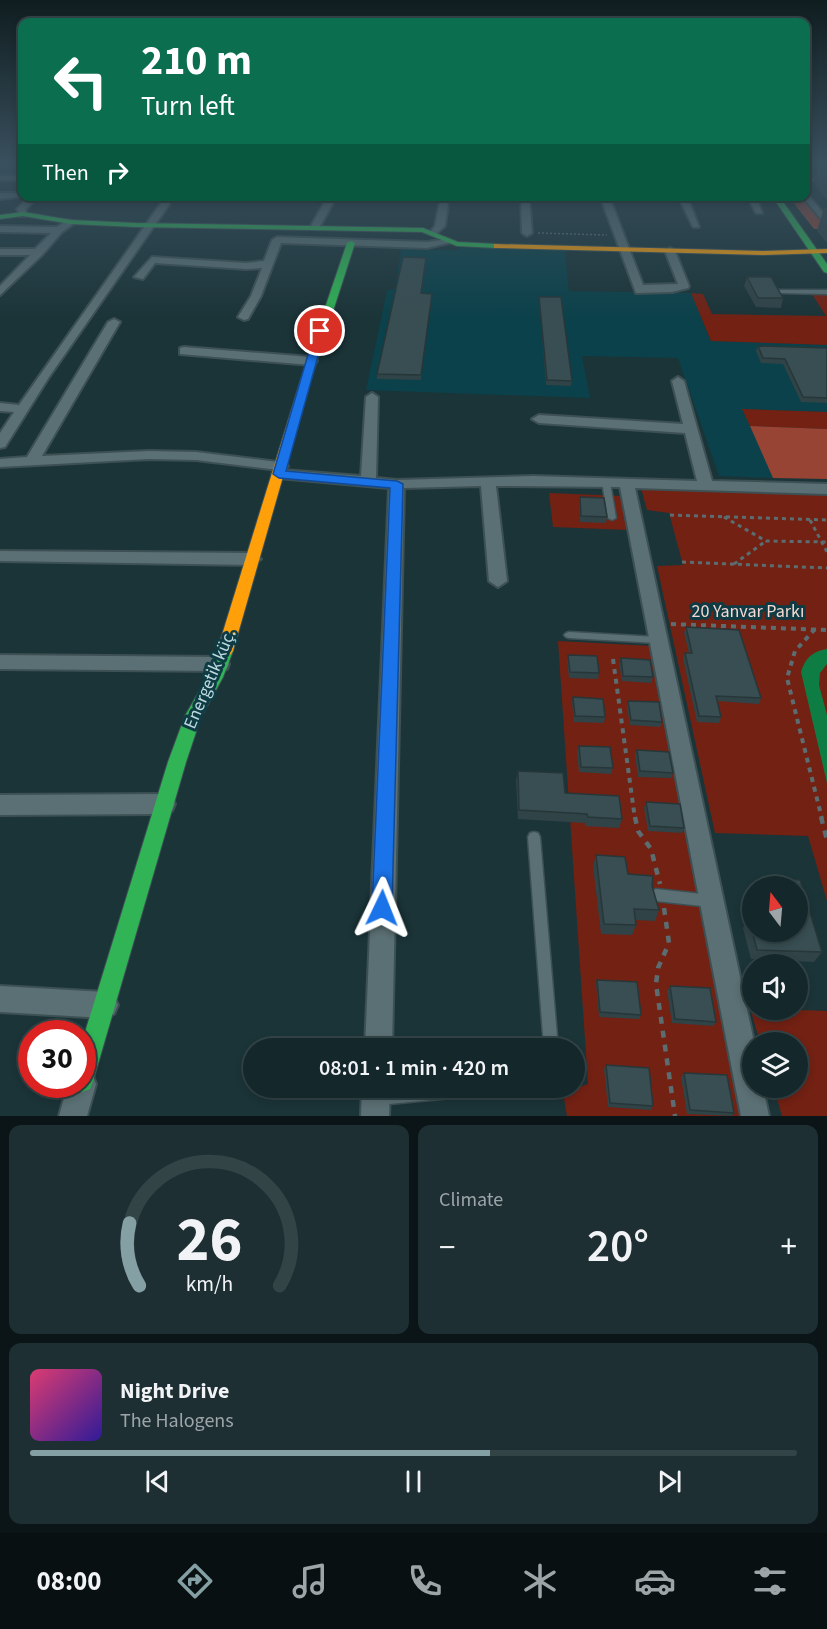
<!DOCTYPE html>
<meta charset="utf-8">
<style>
body{margin:0;font-family:"Source Sans 3",sans-serif;background:#1d2f32;color:#f1f3f6;height:100vh;display:flex;flex-direction:column;font-size:22px;white-space:nowrap}
*{box-sizing:border-box;margin:0}
p{font-size:20px;color:#9da5a8}
.icon{flex:none;width:33px;height:33px;fill:none;stroke:currentColor;stroke-width:2;stroke-linecap:round;stroke-linejoin:round}
.map{position:relative;height:1116px;overflow:hidden}
.sheet{display:flex;flex-direction:column;gap:9px;padding:9px;background:#0b1517;flex:1}
.sheet>*{flex:none}
.banner{position:absolute;left:18px;top:18px;width:792px;height:183px;border-radius:12px;box-shadow:0 3px 9px #0003,0 0 0 2px #334447;background:#0b6e4f;color:#fff;overflow:hidden}
.needle{width:39px;rotate:344deg}
.fabs{position:absolute;left:742px;top:876px;display:grid;gap:12px}
.fabs a{display:grid;place-items:center;width:66px;height:66px;border-radius:50%;background:#14272a;box-shadow:0 3px 9px #0003,0 0 0 2px #334447;font-size:30px}
.speed{position:absolute;left:18px;top:1020px;display:flex;gap:12px;font-size:30px;font-weight:700;text-align:center}
.speed>*{display:grid;place-content:center;width:78px;height:78px;border-radius:50%;background:#14272a;box-shadow:0 3px 9px #0003,0 0 0 2px #334447;line-height:1}
.speed .limit{border:9px solid #d22;background:#fff;color:#111}
.pin{position:absolute;display:grid;place-items:center;width:51px;height:51px;color:#fff;margin:-26px;border:3px solid #fff;border-radius:50%;box-shadow:0 2px 6px #0007}
.me{position:absolute;width:66px;margin:-33px;rotate:2deg;stroke-linejoin:round;filter:drop-shadow(0 0 4px #0008)}
.turn{display:flex;align-items:center;gap:21px;height:126px;padding:0 24px;font-size:27px}
.turn .icon{width:78px;height:78px;stroke-width:2.5}
.turn b{display:block;font-size:42px;line-height:51px}
.then{display:flex;align-items:center;height:57px;padding:0 24px;background:#0003;gap:12px;font-size:22px}
.big{font-size:45px;font-weight:600;line-height:1.1}
.sheet .card{flex:1;display:flex;flex-direction:column;justify-content:center;gap:9px;min-width:0;padding:0 21px;border-radius:12px;background:#1d2f32}
.sheet .dial{align-items:center;gap:0}
.dial svg{height:156px;overflow:visible;fill:none;stroke:#334447;stroke-width:7;stroke-linecap:round;text-anchor:middle}
.dial text{fill:#f1f3f6;stroke:none}
.song{display:flex;align-items:center;gap:18px}
.cover{width:72px;height:72px;border-radius:9px;background:linear-gradient(135deg,hsl(340 70% 55%),hsl(250 70% 35%))}
.played{height:6px;border-radius:3px;background:linear-gradient(90deg,#85a0a5 60%,#334447 60%)}
.keys{display:flex;justify-content:space-around;direction:ltr}
.heat{display:flex;justify-content:space-between;align-items:center;font-size:33px;direction:ltr}
.sheet .tiles{flex:1;display:grid;gap:9px;grid-template-columns:1fr 1fr}
.card:last-child{grid-column:span 2}
.trip{position:absolute;left:243px;top:1038px;width:342px;height:60px;border-radius:30px;background:#14272a;box-shadow:0 3px 9px #0003,0 0 0 2px #334447;font-weight:600;line-height:60px;text-align:center}
.tab-bar{display:flex;height:96px;justify-content:space-around;align-items:center;background:#081011;color:#9da5a8}
.tab-bar .icon{width:42px;height:42px}
.tab-bar .selected{color:#85a0a5}
.tab-bar b{font-size:27px;color:#f1f3f6}
.map>svg:first-child{display:block}
.built{fill:#0b414a}
.green{fill:#722113}
.forest{fill:#984435}
.water{fill:#0e7d43}
.lines{fill:none;stroke-linecap:round;stroke-linejoin:round}
.lane-casing{stroke:#3d5054;stroke-width:3}
.street-casing{stroke:#3d5054;stroke-width:4}
.fast-casing{stroke:#3d5054;stroke-width:2}
.slow-casing{stroke:#3d5054;stroke-width:2}
.path-far3{stroke:#5b6d71;stroke-width:1.5;stroke-dasharray:2 2;stroke-linecap:butt}
.path-far2{stroke:#5b6d71;stroke-width:3;stroke-dasharray:4 4;stroke-linecap:butt}
.path-far1{stroke:#5b6d71;stroke-width:4;stroke-dasharray:5 5;stroke-linecap:butt}
.path{stroke:#5b6d71;stroke-width:4.5;stroke-dasharray:7 7;stroke-linecap:butt}
.lane{fill:#5b7074;fill-rule:evenodd}
.street{fill:#5b7074;fill-rule:evenodd}
.fast{fill:#30b455;fill-rule:evenodd}
.slow{fill:#ff9f0a;fill-rule:evenodd}
.wall{fill:#304347}
.building{fill:#384e52;stroke:#273739;stroke-width:1.5}
.route{fill:#1a73e8;stroke:#114b97;stroke-width:1.5}
.labels{text-anchor:middle;dominant-baseline:central;stroke-width:6;stroke-linejoin:round;paint-order:stroke}
.park-label{font-size:18px;fill:#f5d8d1;stroke:#0f3c44}
.street-label{font-size:18px;fill:#bedae0;stroke:#0f3c44}
</style>
<div class="map">
<svg width="827" height="1116" viewBox="0 0 827 1116">
<rect width="100%" height="100%" fill="#1b3438"/>
<polygon class="built" points="459,247 565,250 569,291 691,293 711,341 827,345 827,412 743,409 773,478 719,476 678,358 582,356 590,398 366,390 387,290 395,289 401,249 458,250"/>
<g class="green">
<polygon points="691,293 703,294 712,314 826,316 812,294 827,294 827,345 711,341"/>
<polygon points="742,409 827,412 827,429 750,426"/>
<polygon points="641,488 827,494 827,901 808,836 715,833 657,566 683,565 669,513 647,510"/>
<polygon points="549,493 622,496 628,530 553,527"/>
<polygon points="558,641 653,646 744,1116 567,1116 563,1093 588,1084"/>
<polygon points="750,1008 827,1011 827,1116 782,1116 774,1088 798,1088 798,1042 760,1042"/>
</g>
<g class="forest">
<polygon points="789,197 801,197 827,229 814,229"/>
<polygon points="750,426 827,429 827,479 773,478"/>
</g>
<path class="water" d="M827 649V664L820 673 819 685 827 715V783L801 672C805 658 813 651 827 649Z"/>
<g class="lines">
<defs>
<g id="lane">
<polygon points="806,178 827,179 827,181 806,180"/>
<polygon points="777,290 827,290 827,294 779,293 777,292"/>
<polygon points="603,480 609,480 610,482 616,518 612,520 608,518 602,482"/>
<polygon points="569,632 657,637 660,638 662,640 660,642 657,643 569,638 566,637 564,635 566,633"/>
<polygon points="534,832 538,833 540,837 558,1048 544,1048 528,837 530,833"/>
<polygon points="656,889 711,895 715,897 717,901 715,905 711,907 656,901 652,899 650,895 652,891"/>
<polygon points="415,1088 489,1088 487,1093 482,1095 379,1105 374,1103 372,1098 374,1093 379,1091"/>
</g>
<g id="street">
<rect x="0" y="176" width="22" height="4"/>
<polygon points="0,193 22,193 22,196 26,196 0,199"/>
<polygon points="806,193 827,217 827,226 802,196 806,196"/>
<polygon points="29,196 39,196 26,209 26,216 20,216 17,209"/>
<polygon points="166,196 175,196 49,377 5,447 0,448 0,433 14,412 0,411 0,403 19,405"/>
<polygon points="328,196 337,196 319,228 313,228 311,226"/>
<polygon points="441,196 449,196 445,226 435,235 430,232 435,226"/>
<polygon points="521,196 529,196 532,233 527,236 522,233"/>
<polygon points="600,196 609,196 643,285 678,284 665,251 670,248 675,251 689,286 688,288 672,292 636,293"/>
<polygon points="678,196 687,196 699,227 693,227"/>
<polygon points="747,196 756,196 762,213 756,213"/>
<polygon points="68,220 76,222 62,232 43,254 0,295 0,286 30,255 0,255 0,249 35,249 51,233 0,232 0,226 57,227"/>
<polygon points="277,237 427,242 448,239 453,242 427,248 281,243 261,296 248,319 244,320 238,317 251,296 262,268 246,269 155,263 143,279 134,277 152,257 246,263 264,261 272,240"/>
<polygon points="114,319 120,322 42,456 149,451 196,452 286,463 288,466 283,470 361,476 366,397 372,393 378,397 376,478 397,480 533,476 697,481 685,433 539,423 532,419 539,415 683,424 672,381 678,377 684,381 712,481 827,484 827,494 635,488 754,1042 753,1088 763,1088 769,1116 741,1116 620,487 496,486 507,581 498,587 489,581 481,486 404,488 392,1048 365,1048 389,488 279,478 272,474 278,470 196,460 149,459 0,467 0,459 27,457 108,322"/>
<polygon points="184,347 311,357 317,361 311,365 180,354 180,348"/>
<polygon points="0,551 253,553 261,559 253,565 0,561"/>
<polygon points="0,655 220,657 227,659 229,664 227,669 220,671 0,669"/>
<polygon points="164,794 172,797 175,804 172,811 164,814 0,815 0,795"/>
<polygon points="0,986 105,992 114,996 118,1005 114,1014 105,1018 0,1012"/>
<polygon points="82,1070 92,1074 96,1084 87,1116 59,1116 68,1084 82,1084"/>
<polygon points="362,1088 390,1088 389,1116 361,1116"/>
</g>
<g id="fast">
<polygon points="772,196 779,196 827,264 827,273 824,272"/>
<polygon points="23,212 71,220 136,223 423,228 458,242 497,244 501,246 497,248 457,246 422,232 136,227 71,224 23,216 0,219 0,215"/>
<polygon points="351,241 355,243 311,379 306,382 302,381 301,379 347,243"/>
<polygon points="225,645 230,647 233,651 223,677 201,717 186,762 93,1081 90,1089 82,1092 74,1089 72,1084 82,1084 82,1042 168,762 185,716 208,676 220,647"/>
</g>
<g id="slow">
<polygon points="494,244 763,251 827,249 827,253 763,255 497,248 494,248"/>
<polygon points="306,376 311,379 233,651 230,655 220,655 217,651 301,379"/>
</g>
</defs>
<use href="#lane" class="lane-casing"/>
<use href="#street" class="street-casing"/>
<use href="#fast" class="fast-casing"/>
<use href="#slow" class="slow-casing"/>
<polyline class="path-far3" points="538,233 607,235"/>
<g class="path-far2">
<polyline points="670,515 827,520"/>
<polyline points="724,517 766,541 827,542"/>
<polyline points="810,520 827,552"/>
<polyline points="682,562 827,568"/>
<polyline points="734,564 766,541"/>
</g>
<g class="path-far1">
<polyline points="671,624 827,630"/>
<polyline points="815,629 795,651 787,678 822,819"/>
<polyline points="613,659 635,819"/>
</g>
<g class="path">
<polyline points="635,817 638,831 651,849 660,884"/>
<polyline points="821,817 827,840"/>
<polyline points="664,908 669,943 658,968 656,984 675,1116"/>
</g>
<use href="#lane" class="lane"/>
<use href="#street" class="street"/>
<use href="#fast" class="fast"/>
<use href="#slow" class="slow"/>
</g>
<g class="wall">
<polygon points="819,164 827,164 827,200 813,183"/>
<polygon points="824,208 827,208 827,242 826,242 817,231"/>
<polygon points="426,258 422,293 432,294 431,298 421,380 377,379 377,374"/>
<polygon points="747,277 783,298 781,308 756,307 744,286"/>
<polygon points="539,297 572,381 571,386 546,385 539,301"/>
<polygon points="758,346 827,348 827,403 801,402 783,364 761,363 756,351"/>
<polygon points="580,497 607,517 606,523 580,522 579,502"/>
<polygon points="686,627 761,698 759,704 717,701 721,717 719,723 697,722 683,659 685,653 689,653 684,633"/>
<polygon points="568,655 599,673 598,679 569,678 567,661"/>
<polygon points="621,658 653,677 651,683 622,681 619,664"/>
<polygon points="573,697 605,717 604,723 574,722 572,703"/>
<polygon points="628,701 662,722 660,727 630,725 627,707"/>
<polygon points="579,746 613,768 611,774 579,772 577,751"/>
<polygon points="637,750 673,773 671,778 638,777 635,755"/>
<polygon points="518,771 622,819 619,828 585,826 585,823 518,819 516,780"/>
<polygon points="646,802 684,828 682,833 648,831 644,808"/>
<polygon points="596,855 628,874 652,886 659,910 655,921 636,920 636,925 632,935 601,934 593,866"/>
<polygon points="762,878 800,880 822,952 814,962 751,959 743,928 749,918 753,918 753,932 798,932 798,886 757,886"/>
<polygon points="597,980 641,1015 639,1019 599,1017 596,984"/>
<polygon points="670,986 716,1022 713,1026 672,1023 667,991"/>
<polygon points="606,1065 653,1106 651,1110 608,1107 604,1069"/>
<polygon points="684,1073 734,1113 732,1116 687,1114 681,1077"/>
</g>
<g class="building">
<polygon points="821,164 827,164 827,171"/>
<polygon points="403,257 426,258 421,293 432,294 421,375 377,374"/>
<polygon points="747,277 771,277 783,298 758,298"/>
<polygon points="539,297 561,297 572,381 547,380"/>
<polygon points="758,346 827,348 827,398 803,397 785,359 763,358"/>
<polygon points="580,497 604,498 607,517 581,516"/>
<polygon points="686,627 739,630 761,698 716,696 721,717 699,716 685,653 692,653"/>
<polygon points="568,655 597,656 599,673 570,672"/>
<polygon points="621,658 650,660 653,677 623,676"/>
<polygon points="573,697 603,699 605,717 575,716"/>
<polygon points="628,701 659,702 662,722 631,720"/>
<polygon points="579,746 610,747 613,768 581,767"/>
<polygon points="637,750 669,752 673,773 640,771"/>
<polygon points="518,771 563,773 565,793 619,796 622,819 588,817 587,814 519,810"/>
<polygon points="646,802 680,804 684,828 650,826"/>
<polygon points="596,855 625,857 628,874 653,876 652,886 659,910 634,909 636,925 604,924"/>
<polygon points="762,878 800,880 822,952 757,950 749,918 753,918 753,932 798,932 798,886 764,886"/>
<polygon points="597,980 637,982 641,1015 600,1012"/>
<polygon points="670,986 710,988 716,1022 675,1019"/>
<polygon points="606,1065 649,1068 653,1106 610,1103"/>
<polygon points="684,1073 727,1075 734,1113 690,1110"/>
</g>
<linearGradient id="sky" x2="0" y2="1"><stop stop-color="#0f1d1f"/><stop offset="0.51" stop-color="#39505e"/><stop offset="1" stop-color="#39505e" stop-opacity="0"/></linearGradient>
<rect width="827" height="320" fill="url(#sky)"/>
<polygon class="route" points="320,328 325,331 286,471 397,481 403,484 392,908 389,914 382,917 375,914 372,908 390,488 279,478 273,474 315,331"/>
<g class="labels">
<g class="park-label">
<text x="748" y="611">20 Yanvar Parkı</text>
</g>
<g class="street-label">
<text transform="translate(210 679) rotate(-67)">Energetik küç.</text>
</g>
</g>
</svg>
<div class="fabs">
<a><svg class="needle" viewBox="-14 -14 28 28"><path d="M0-13l5 13h-10z" fill="#e53935"/><path d="M0 13l5-13h-10z" fill="#9da5a8"/></svg></a>
<a><svg class="icon" aria-label="sound" viewBox="0 0 24 24"><path d="M4 9h4l5-4v14l-5-4H4zM17 9q2 3 0 6"/></svg></a>
<a><svg class="icon" aria-label="layers" viewBox="0 0 24 24"><path d="M12 4l9 5-9 5-9-5zM3 14l9 5 9-5"/></svg></a>
</div>
<div class="speed"><div class="limit">30</div></div>
<div class="pin" style="left:320px;top:331px;background:#d93025"><svg class="icon" aria-label="arrive" viewBox="0 0 24 24"><path d="M6 21V4h12l-3 4 3 4H6"/></svg></div>
<svg class="me" style="left:382px;top:908px" viewBox="-20 -20 40 40"><path d="M0-17L14 15 0 8-14 15z" fill="#1a73e8" stroke="#fff" stroke-width="4"/></svg>
<div class="trip">08:01 · 1 min · 420 m</div>
<div class="banner">
<div class="turn"><svg class="icon" aria-label="left" viewBox="0 0 24 24"><path d="M17 20v-9H6M10 6l-5 5 5 5"/></svg><div><b>210 m</b>Turn left</div></div>
<div class="then">Then<svg class="icon" aria-label="right" viewBox="0 0 24 24"><path d="M7 20v-9h11M14 6l5 5-5 5"/></svg></div>
</div>
</div>
<section class="sheet">
<div class="tiles">
<div class="card dial"><svg viewBox="0 0 100 80">
<path d="M14 69A42 42 0 1 1 86 69"/>
<path d="M14 69A42 42 0 0 1 9 37" stroke="#85a0a5"/>
<text x="50" y="56" font-size="32" font-weight="700">26</text>
<text x="50" y="72" font-size="11">km/h</text>
</svg></div>
<div class="card"><p>Climate</p>
<div class="heat"><a>−</a><b class="big">20°</b><a>+</a></div>
</div>
<div class="card">
<div class="song"><i class="cover"></i><div><b>Night Drive</b><p>The Halogens</p></div></div>
<div class="played"></div>
<div class="keys"><svg class="icon" aria-label="previous" viewBox="0 0 24 24"><path d="M18 5L8 12l10 7zM5 5v14"/></svg><svg class="icon" aria-label="pause" viewBox="0 0 24 24"><path d="M8 5v14M16 5v14"/></svg><svg class="icon" aria-label="next" viewBox="0 0 24 24"><path d="M6 5l10 7-10 7zM19 5v14"/></svg></div>
</div>
</div>
</section>
<nav class="tab-bar">
<b>08:00</b>
<svg class="icon selected" aria-label="directions" viewBox="0 0 24 24"><path d="M12 3l9 9-9 9-9-9zM9 14v-3h6M13 9l2 2-2 2"/></svg>
<svg class="icon" aria-label="music" viewBox="0 0 24 24"><path d="M9 18V5l10-2v13"/><circle cx="6" cy="18" r="3"/><circle cx="16" cy="16" r="3"/></svg>
<svg class="icon" aria-label="phone" viewBox="0 0 24 24"><path d="M5 4h4l2 5-3 2q2 4 5 5l2-3 5 2v4C11 20 4 13 5 4z"/></svg>
<svg class="icon" aria-label="climate" viewBox="0 0 24 24"><path d="M12 3v18M4 7l16 10M4 17L20 7"/></svg>
<svg class="icon" aria-label="car" viewBox="0 0 24 24"><path d="M5 17H2v-5l4-1 3-4h7l3 4 3 1v5h-3M9 17h6M6 11h13"/><circle cx="7" cy="17" r="2"/><circle cx="17" cy="17" r="2"/></svg>
<svg class="icon" aria-label="filters" viewBox="0 0 24 24"><path d="M4 7h16M4 17h16"/><circle cx="9" cy="7" r="2"/><circle cx="15" cy="17" r="2"/></svg>
</nav>
